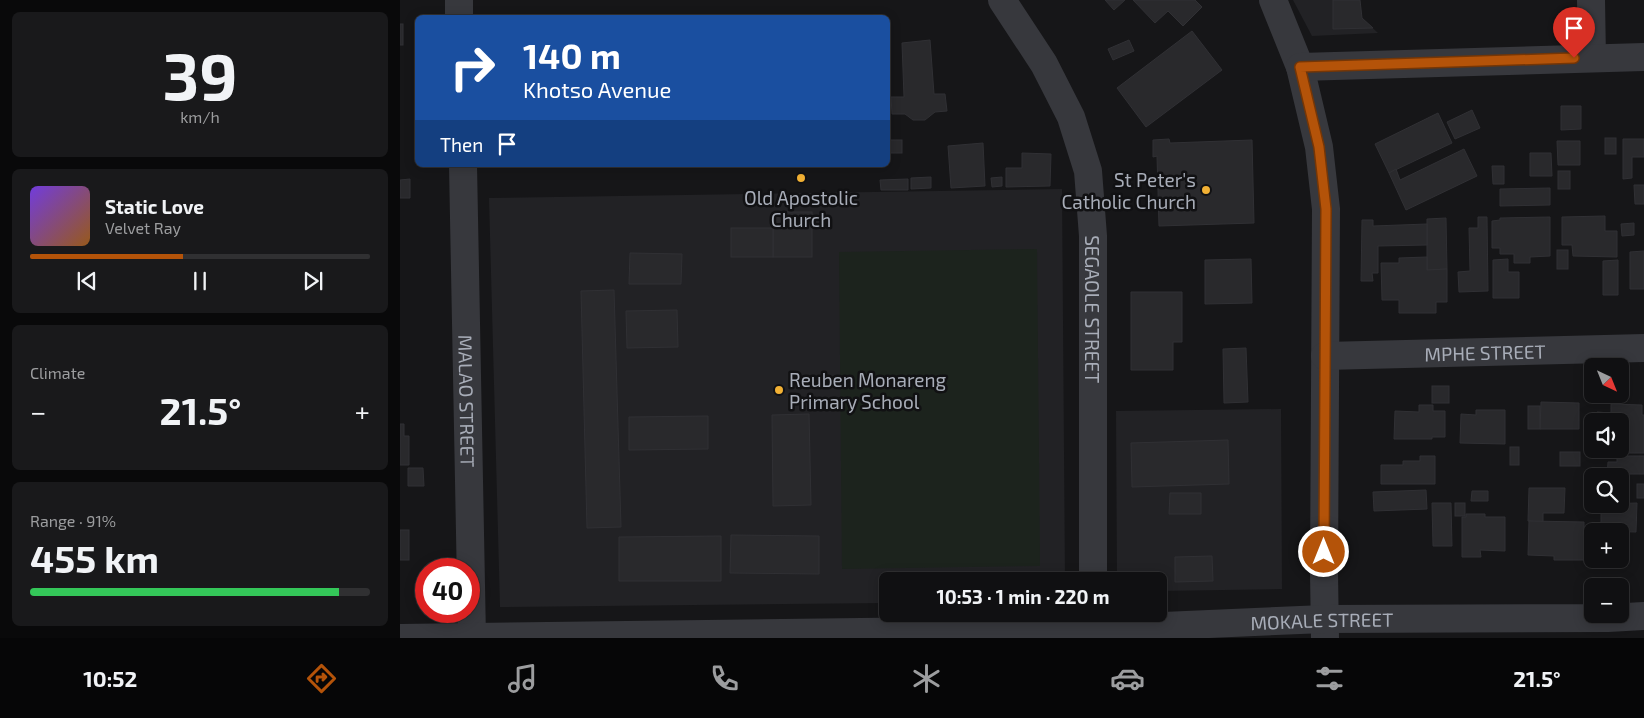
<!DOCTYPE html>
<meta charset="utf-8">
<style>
body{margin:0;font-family:"Exo 2",sans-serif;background:#19191b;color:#f1f3f6;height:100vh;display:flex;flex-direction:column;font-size:19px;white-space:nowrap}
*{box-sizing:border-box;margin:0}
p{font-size:16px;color:#9c9d9f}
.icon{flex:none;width:28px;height:28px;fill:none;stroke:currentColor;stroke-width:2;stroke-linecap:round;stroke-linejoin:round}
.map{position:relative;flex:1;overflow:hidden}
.side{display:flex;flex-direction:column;gap:12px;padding:12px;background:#09090a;width:400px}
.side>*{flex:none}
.top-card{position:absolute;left:15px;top:15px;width:475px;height:152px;border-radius:8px;box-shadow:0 2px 12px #0003,0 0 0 1px #303032;background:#1a4fa0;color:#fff;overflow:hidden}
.needle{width:32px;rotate:137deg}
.buttons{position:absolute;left:1184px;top:358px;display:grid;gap:10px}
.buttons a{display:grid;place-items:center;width:45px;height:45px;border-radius:8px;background:#101012;box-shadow:0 2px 12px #0003,0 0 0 1px #303032;font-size:25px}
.speed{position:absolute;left:15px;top:558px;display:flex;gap:10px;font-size:25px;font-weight:700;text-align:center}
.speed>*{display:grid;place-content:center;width:65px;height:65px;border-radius:50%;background:#101012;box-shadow:0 2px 12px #0003,0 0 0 1px #303032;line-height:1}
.speed .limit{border:8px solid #d22;background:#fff;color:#111}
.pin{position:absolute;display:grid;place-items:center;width:42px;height:42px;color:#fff;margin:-51px -21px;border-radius:50% 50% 50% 0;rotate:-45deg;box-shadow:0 0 5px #0007}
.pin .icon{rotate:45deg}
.me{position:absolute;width:55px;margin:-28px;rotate:0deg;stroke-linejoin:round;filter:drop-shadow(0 0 4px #0008)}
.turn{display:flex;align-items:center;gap:18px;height:105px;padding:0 25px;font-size:22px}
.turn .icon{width:65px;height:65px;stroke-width:2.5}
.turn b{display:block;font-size:35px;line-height:42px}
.then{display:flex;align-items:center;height:48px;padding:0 25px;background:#0003;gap:10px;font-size:19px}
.big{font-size:38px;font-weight:700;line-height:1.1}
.side .tile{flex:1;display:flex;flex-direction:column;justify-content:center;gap:8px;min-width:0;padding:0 18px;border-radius:8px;background:#19191b}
.side .dial{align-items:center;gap:0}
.dial b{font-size:65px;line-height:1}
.song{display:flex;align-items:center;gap:15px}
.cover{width:60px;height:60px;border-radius:8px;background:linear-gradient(135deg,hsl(260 70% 55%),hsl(30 70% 35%))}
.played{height:5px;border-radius:2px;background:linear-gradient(90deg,#b45309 45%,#303032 45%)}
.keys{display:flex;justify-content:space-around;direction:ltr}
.heat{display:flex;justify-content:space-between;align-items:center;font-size:28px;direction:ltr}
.charge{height:8px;border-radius:4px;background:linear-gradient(90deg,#34c759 91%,#303032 0)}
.trip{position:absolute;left:479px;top:572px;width:288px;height:50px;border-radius:8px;background:#101012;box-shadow:0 2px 12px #0003,0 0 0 1px #303032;font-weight:700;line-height:50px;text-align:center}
.tabs{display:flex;height:80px;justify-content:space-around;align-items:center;background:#060607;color:#9c9d9f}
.tabs .icon{width:35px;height:35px}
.tabs .selected{color:#b45309}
.tabs b{font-size:22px;color:#f1f3f6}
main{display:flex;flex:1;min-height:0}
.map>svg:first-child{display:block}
.built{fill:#222225}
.green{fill:#1c231d}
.building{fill:#29292c;stroke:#303034}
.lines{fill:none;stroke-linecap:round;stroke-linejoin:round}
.minor{stroke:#37383d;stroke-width:28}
.route-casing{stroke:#753606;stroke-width:12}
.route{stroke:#b45309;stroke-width:9}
.poi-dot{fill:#f2b134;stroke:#111113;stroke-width:2}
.labels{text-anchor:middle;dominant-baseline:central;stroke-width:5;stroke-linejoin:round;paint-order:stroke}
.poi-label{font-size:19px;fill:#a8adb8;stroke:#111113;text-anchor:end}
.street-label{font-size:19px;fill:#a8adb8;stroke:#111113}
</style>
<main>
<section class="side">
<div class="tile dial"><b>39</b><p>km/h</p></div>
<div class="tile">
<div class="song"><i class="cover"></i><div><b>Static Love</b><p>Velvet Ray</p></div></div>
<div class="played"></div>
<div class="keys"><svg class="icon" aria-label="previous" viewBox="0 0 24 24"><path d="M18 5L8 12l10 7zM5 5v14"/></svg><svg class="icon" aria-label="pause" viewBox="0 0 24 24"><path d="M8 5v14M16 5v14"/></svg><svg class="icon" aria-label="next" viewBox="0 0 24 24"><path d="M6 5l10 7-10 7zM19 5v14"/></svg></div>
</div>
<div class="tile"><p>Climate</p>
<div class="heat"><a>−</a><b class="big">21.5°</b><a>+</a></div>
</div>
<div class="tile"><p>Range · 91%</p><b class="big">455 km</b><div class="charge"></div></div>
</section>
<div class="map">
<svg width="1244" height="638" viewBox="0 0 1244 638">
<rect width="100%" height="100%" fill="#161618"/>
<g class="built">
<polygon points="893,0 960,0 962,18 978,33 912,36"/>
<polygon points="662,189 665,581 488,581 487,603 100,607 89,198"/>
<polygon points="881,409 882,589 758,591 758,581 717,581 716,411"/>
</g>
<polygon class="green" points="637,249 640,566 442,569 439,252"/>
<g class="building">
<polygon points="705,0 725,0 714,10"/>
<polygon points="733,0 795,0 802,7 783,26 768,11 755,23"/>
<polygon points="933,0 960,0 962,18 973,28 933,29"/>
<rect x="0" y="24" width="3" height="21"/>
<polygon points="792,31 822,70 746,127 717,88"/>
<polygon points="530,40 534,94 545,94 547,111 535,112 525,120 513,120 505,114 492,114 491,97 504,97 502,43"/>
<polygon points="729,40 734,51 713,60 708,49"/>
<polygon points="1161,106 1181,106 1181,129 1161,130"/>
<polygon points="1072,110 1080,128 1055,139 1047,122"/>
<polygon points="1038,113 1052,143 989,173 975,144"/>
<rect x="1205" y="138" width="11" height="16"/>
<polygon points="769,139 770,143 852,140 854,223 759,226 757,156 753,157 753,140"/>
<polygon points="1223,139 1244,139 1244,157 1232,157 1232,178 1223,179"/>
<rect x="488" y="140" width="14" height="13"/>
<polygon points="1157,141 1180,141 1180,165 1158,165"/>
<polygon points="583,143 585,186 551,188 548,146"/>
<polygon points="1064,149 1077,176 1006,210 989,173 996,169 1000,180"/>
<polygon points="622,153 651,154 650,186 606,187 606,168 622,168"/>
<polygon points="1130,153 1151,153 1152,176 1130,176"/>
<polygon points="1092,166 1104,166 1104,184 1093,184"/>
<rect x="1158" y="171" width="12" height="18"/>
<polygon points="531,177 531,188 511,189 511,178"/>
<polygon points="602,177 602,186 592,187 591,178"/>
<polygon points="10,179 10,198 0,198 0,180"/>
<polygon points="508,179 508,190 481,190 480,180"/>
<polygon points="1234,185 1244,185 1244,204 1235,204"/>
<polygon points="1150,188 1150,205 1100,206 1100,189"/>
<rect x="373" y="212" width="39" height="45"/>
<polygon points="1205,216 1205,231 1217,231 1217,257 1173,256 1172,245 1162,245 1162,217"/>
<polygon points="1078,217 1087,217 1088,291 1059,292 1058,272 1070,271 1069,228 1078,228"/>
<polygon points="1150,217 1150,256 1130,257 1130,263 1114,263 1114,254 1100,254 1100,248 1092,248 1092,221 1100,220 1100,218"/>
<polygon points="1046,218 1047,269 1027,270 1027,219"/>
<polygon points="962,220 973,220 973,226 1027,224 1027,245 978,246 978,273 972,273 973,281 961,281"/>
<polygon points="1234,223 1234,235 1222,236 1221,224"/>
<rect x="331" y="228" width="42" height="29"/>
<rect x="1157" y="250" width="11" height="19"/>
<polygon points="1244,251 1244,289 1230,289 1230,252"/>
<polygon points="230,253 282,254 281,284 229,284"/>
<polygon points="1027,257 1027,270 1047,269 1047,302 1036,302 1036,313 999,313 999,300 982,300 981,263 999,263 999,258"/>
<polygon points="851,259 852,303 805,304 805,260"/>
<polygon points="1108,259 1108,272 1119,272 1119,298 1093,298 1093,260"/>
<polygon points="1218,260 1218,295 1203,295 1203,261"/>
<polygon points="214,290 221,527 187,528 181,291"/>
<polygon points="731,292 782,292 782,342 773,342 773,370 731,370"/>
<polygon points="277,310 278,347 227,348 226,311"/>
<polygon points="846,348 848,402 824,403 823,349"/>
<rect x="1032" y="386" width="17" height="17"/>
<polygon points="1141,402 1179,403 1179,429 1140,429"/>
<polygon points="1211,404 1242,405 1242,415 1244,415 1244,453 1210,453 1210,449 1220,449 1220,421 1196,421 1197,412 1211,413"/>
<polygon points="1019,405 1033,405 1033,411 1045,411 1045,437 1032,437 1032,439 994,439 995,411 1019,412"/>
<rect x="1128" y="406" width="12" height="23"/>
<polygon points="1076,410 1105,410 1105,444 1060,443 1061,414 1076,415"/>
<polygon points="409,414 411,505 373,506 372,415"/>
<polygon points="308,416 308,449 229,450 229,417"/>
<polygon points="0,424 4,424 4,436 9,436 9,465 0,465"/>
<polygon points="828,440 829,484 732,487 731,443"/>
<rect x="1110" y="447" width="9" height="18"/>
<rect x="1160" y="452" width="20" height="14"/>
<polygon points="1020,456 1035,456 1035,484 981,484 981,465 1003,465 1003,461 1020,461"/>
<polygon points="1217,456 1244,456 1244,474 1217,474 1217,476 1207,476 1208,462 1217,462"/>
<polygon points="8,468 23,468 24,486 8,486"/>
<rect x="1237" y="484" width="7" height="14"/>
<polygon points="1129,488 1165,488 1164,513 1143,513 1143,522 1128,521"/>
<polygon points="1026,490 1027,509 974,511 973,492"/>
<polygon points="1072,491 1088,491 1088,501 1071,501"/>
<polygon points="770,493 801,493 801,514 769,514"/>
<polygon points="1032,503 1051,503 1052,546 1033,546"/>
<rect x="1055" y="503" width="10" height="13"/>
<polygon points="1237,503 1236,532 1201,531 1201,504"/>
<polygon points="1066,514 1085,514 1085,517 1105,517 1105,551 1080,550 1081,557 1062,557 1062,517 1066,517"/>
<polygon points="1129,521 1184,522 1184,560 1154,560 1154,556 1128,555"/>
<rect x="0" y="530" width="9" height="30"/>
<polygon points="331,535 419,536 419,574 330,573"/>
<polygon points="321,536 321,581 219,581 219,537"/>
<polygon points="812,556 813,581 775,582 775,557"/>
</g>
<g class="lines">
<g class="minor">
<polyline points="59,0 59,18"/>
<path id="s1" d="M602 0 644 64 671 117 688 171 693 236V581"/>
<polyline points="873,0 900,67 919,147 926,209 924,572 925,638"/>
<polyline points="1191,0 1192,58"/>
<polyline points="900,67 1244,57"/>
<path id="s2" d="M63 165 72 638"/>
<path id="s3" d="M925 356 1244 348"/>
<path id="s4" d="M0 638 694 629 924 619 1208 618 1244 616"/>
</g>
</g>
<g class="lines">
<defs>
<polyline id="route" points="924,552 926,209 919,147 900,67 1174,58"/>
</defs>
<use href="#route" class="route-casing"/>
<use href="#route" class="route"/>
</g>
<g class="poi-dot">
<circle cx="401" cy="178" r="5"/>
<circle cx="806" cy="190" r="5"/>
<circle cx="379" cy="390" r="5"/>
</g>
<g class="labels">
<g class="poi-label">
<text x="796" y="179">St Peter's<tspan x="796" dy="22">Catholic Church</tspan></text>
<text x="401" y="197" text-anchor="middle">Old Apostolic<tspan x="401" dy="22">Church</tspan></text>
<text x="389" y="379" text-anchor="start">Reuben Monareng<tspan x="389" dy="22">Primary School</tspan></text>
</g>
<g class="street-label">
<text stroke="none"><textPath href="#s1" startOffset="331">SEGAOLE STREET</textPath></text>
<text stroke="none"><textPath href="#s3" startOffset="160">MPHE STREET</textPath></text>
<text stroke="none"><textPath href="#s2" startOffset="236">MALAO STREET</textPath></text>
<text stroke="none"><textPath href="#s4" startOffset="922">MOKALE STREET</textPath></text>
</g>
</g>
</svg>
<div class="buttons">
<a><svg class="needle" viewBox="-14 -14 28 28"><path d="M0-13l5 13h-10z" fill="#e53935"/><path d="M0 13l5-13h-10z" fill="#9c9d9f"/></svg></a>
<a><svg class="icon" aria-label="sound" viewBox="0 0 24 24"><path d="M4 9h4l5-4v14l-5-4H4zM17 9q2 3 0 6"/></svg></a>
<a><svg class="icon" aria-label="search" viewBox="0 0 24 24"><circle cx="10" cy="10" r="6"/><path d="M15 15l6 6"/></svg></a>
<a>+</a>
<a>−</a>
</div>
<div class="speed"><div class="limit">40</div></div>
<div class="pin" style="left:1174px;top:58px;background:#d93025"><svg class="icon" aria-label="arrive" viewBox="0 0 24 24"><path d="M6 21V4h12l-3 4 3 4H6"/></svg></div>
<svg class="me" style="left:924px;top:552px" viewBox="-20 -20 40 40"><circle r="17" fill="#b45309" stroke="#fff" stroke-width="3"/><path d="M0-11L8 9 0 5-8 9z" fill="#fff"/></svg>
<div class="trip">10:53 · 1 min · 220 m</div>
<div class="top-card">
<div class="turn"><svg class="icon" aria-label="right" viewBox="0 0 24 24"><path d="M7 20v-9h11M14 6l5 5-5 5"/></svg><div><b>140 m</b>Khotso Avenue</div></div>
<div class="then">Then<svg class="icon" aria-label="arrive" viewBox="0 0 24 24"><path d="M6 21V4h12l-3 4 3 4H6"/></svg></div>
</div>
</div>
</main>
<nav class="tabs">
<b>10:52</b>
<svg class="icon selected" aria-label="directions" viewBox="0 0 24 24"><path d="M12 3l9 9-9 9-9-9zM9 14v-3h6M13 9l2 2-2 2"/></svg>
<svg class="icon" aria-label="music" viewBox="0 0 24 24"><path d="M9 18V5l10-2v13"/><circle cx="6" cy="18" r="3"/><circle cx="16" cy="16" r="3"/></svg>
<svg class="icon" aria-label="phone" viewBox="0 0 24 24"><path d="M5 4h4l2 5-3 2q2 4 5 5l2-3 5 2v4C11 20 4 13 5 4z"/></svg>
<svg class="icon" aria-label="climate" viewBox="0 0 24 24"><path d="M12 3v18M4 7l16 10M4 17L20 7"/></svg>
<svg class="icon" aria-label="car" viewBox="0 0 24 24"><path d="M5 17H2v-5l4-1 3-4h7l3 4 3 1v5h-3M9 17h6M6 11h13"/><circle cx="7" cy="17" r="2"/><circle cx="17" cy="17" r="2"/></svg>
<svg class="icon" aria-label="filters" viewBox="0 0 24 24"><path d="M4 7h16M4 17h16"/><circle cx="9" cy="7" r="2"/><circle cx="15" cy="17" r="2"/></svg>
<b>21.5°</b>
</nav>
